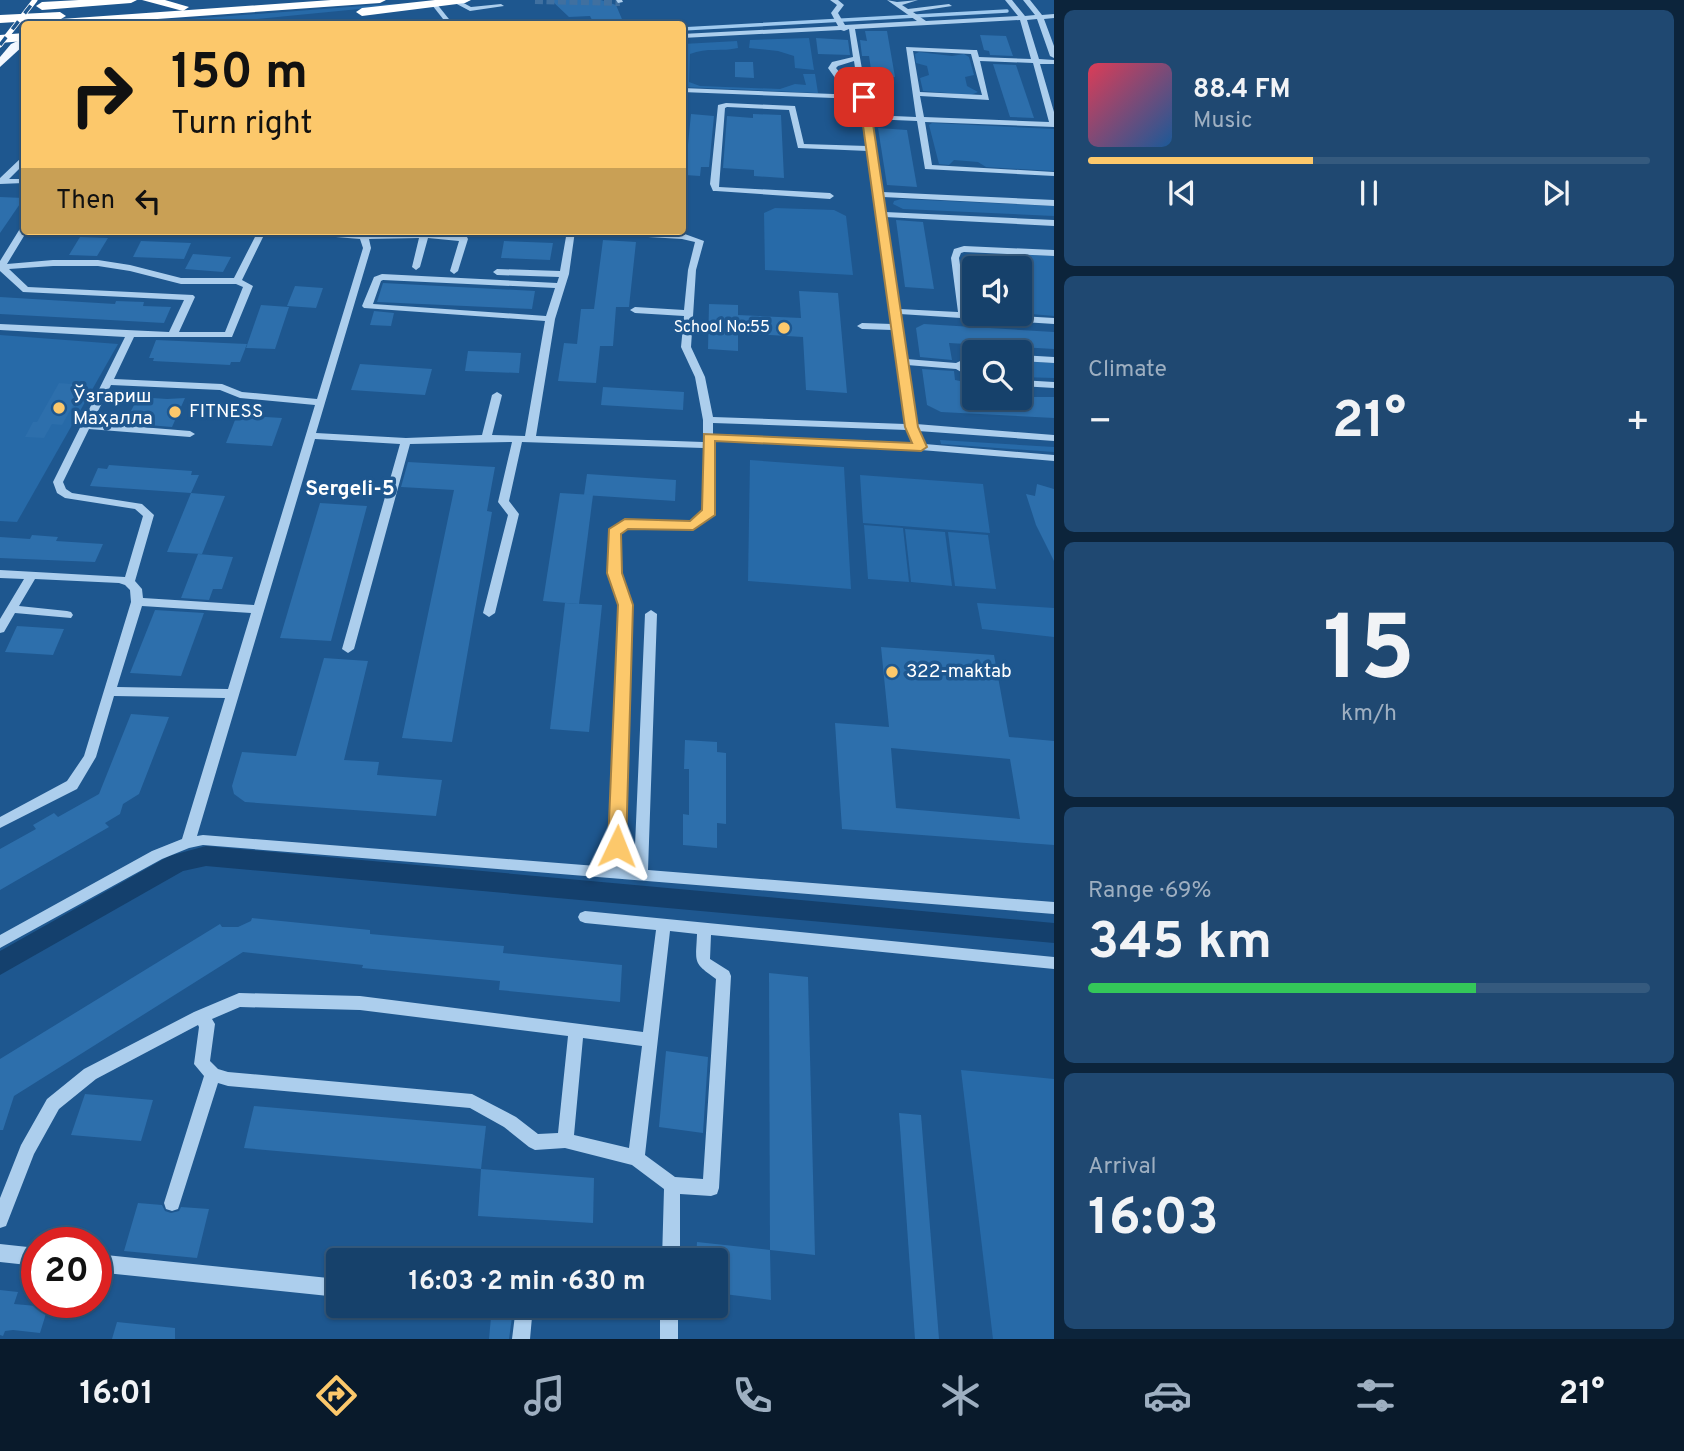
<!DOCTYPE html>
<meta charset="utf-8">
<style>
body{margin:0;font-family:Overpass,sans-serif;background:#1f4871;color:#f1f3f6;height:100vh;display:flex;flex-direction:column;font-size:26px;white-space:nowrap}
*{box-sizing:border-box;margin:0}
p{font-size:23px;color:#9eafc1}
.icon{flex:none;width:38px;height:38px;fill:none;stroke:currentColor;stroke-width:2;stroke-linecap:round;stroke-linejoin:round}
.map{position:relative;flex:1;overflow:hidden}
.sheet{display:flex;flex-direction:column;gap:10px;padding:10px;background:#0c243b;width:630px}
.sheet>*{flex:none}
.banner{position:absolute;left:21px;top:21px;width:665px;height:214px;border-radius:7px;box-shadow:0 2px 5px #0004,0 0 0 2px #355a7e;background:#fcc86b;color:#111;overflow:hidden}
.controls{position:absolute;left:962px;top:256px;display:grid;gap:14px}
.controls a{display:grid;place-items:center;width:70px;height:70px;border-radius:7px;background:#16416b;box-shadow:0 2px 5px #0004,0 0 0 2px #355a7e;font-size:35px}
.speed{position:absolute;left:21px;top:1227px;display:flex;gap:14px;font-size:35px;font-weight:700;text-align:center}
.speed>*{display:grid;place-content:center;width:91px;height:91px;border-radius:50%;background:#16416b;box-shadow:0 2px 5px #0004,0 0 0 2px #355a7e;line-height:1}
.speed .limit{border:10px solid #d22;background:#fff;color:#111}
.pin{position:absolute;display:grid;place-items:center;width:60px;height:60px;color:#fff;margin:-30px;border-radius:14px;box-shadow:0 4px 10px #0006}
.me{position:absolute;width:77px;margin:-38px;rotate:2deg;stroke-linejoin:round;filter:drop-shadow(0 0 5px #0008)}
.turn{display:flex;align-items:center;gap:24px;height:147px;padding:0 35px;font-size:32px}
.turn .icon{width:91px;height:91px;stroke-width:2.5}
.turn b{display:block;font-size:49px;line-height:60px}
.then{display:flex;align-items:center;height:66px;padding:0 35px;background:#0003;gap:14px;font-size:26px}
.big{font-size:52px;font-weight:700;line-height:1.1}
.sheet .card{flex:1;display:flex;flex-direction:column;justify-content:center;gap:10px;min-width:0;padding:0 24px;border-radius:10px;background:#1f4871}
.sheet .dial{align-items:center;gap:0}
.dial b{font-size:91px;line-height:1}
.song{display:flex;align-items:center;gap:21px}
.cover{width:84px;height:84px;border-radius:10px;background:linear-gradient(135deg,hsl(350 70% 55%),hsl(210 70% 35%))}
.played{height:7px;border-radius:4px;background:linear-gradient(90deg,#fcc86b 40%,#355a7e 40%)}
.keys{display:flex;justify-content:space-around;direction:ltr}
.heat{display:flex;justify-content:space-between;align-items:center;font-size:38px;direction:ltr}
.charge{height:10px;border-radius:5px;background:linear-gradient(90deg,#34c759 69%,#355a7e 0)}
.trip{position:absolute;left:326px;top:1248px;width:402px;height:70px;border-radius:7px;background:#16416b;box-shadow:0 2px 5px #0004,0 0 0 2px #355a7e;font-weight:700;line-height:70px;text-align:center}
.menu{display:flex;height:112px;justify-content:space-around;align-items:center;background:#091a2b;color:#9eafc1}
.menu .icon{width:49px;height:49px}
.menu .selected{color:#fcc86b}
.menu b{font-size:32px;color:#f1f3f6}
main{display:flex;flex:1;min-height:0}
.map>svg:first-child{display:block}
.green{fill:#276aa8}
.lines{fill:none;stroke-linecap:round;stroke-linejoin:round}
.stream{stroke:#a0caef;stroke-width:3.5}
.canal{fill:#14406d;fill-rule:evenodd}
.building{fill:#2d6fac;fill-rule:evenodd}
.minor-tunnel{stroke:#4070a0;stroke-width:8;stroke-dasharray:8 3.5;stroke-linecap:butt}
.minor{fill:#acceed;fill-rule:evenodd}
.major{fill:#f3f8ff;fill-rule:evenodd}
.highway{fill:#fff;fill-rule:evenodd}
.rail-casing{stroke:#fff;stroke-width:5}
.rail{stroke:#1e578f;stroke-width:3.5;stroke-dasharray:10;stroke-linecap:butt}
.route{fill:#fcc86b;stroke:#a48246;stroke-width:2}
.poi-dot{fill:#fcc86b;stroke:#1e578f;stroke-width:2.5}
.labels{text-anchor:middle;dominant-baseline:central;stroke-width:7;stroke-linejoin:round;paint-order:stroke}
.far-poi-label{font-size:16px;fill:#fff;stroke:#1e578f;text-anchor:end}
.poi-label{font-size:19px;fill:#fff;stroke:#1e578f;text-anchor:start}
.neighbourhood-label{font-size:21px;font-weight:bold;fill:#fff;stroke:#1e578f}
</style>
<main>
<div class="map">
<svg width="1054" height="1339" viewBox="0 0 1054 1339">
<rect width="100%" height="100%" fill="#1e578f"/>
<g class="green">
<polygon points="388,4 400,5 257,19 124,24"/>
<polygon points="809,38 814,70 795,68 794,56 778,51 749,48 750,40"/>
<path d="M737 41 738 48C722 52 707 47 690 54L689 82 700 86 780 89 795 84 806 85 803 74H815L818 93 683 87V44Z"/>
<polygon points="919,52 952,56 964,54 969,57 974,75 965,77 967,86 978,92 971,95 923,91 920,78 929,75 927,66 916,63 915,54"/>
<polygon points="932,123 1054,129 1054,171 986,167 978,162 954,160 949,165 939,164 929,125"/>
<polygon points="901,199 1054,206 1054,216 903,209 893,204 894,201"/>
<polygon points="775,208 834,210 846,216 853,275 765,270 764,213"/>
<polygon points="1008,254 1054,256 1054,316 1020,313 1020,268 975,268 975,286 971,279 962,279 972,275 969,262 977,257 1001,259"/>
<polygon points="0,335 118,344 17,522 0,521"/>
<polygon points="1020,361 1054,363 1054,378 1020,377"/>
<polygon points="940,440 1054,447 1054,452 941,444"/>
<polygon points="750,460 844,467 851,589 748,581"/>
<polygon points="860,475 983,484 990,533 863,523"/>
<polygon points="864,525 903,528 909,582 868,579"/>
<polygon points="905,529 945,532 952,586 911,582"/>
<polygon points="948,532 988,535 996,589 955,586"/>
<polygon points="977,603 1054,608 1054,637 982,629"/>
<polygon points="961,1070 1054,1079 1054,1339 993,1339"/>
</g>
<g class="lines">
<polyline class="stream" points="682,29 1007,11"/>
<polygon class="canal" points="206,846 1054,923 1054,943 206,866 183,871 0,975 0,951 169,856"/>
</g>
<g class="building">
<polygon points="551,0 601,0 616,5 624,24 594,24 590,16 569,17"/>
<polygon points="865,31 887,31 895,77 872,76 869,56 862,56 860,40 867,41"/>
<polygon points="980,35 1006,36 1013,56 990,55 989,51 984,50"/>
<polygon points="816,38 848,40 850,55 818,54"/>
<polygon points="735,62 753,62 754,78 735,77"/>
<polygon points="993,64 1016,65 1034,118 1010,117"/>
<polygon points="691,114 714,116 709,167 701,167 700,176 685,175"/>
<polygon points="753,114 781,115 784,178 754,176 754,170 723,168 727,116 753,118"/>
<polygon points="878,128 907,130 917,187 887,185"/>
<polygon points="0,197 24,198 0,233"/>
<polygon points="896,220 923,222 934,289 905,287"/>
<polygon points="80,237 108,238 97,256 69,255"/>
<polygon points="603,240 636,242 629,307 616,307 613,346 600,346 596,383 558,381 564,343 577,344 581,309 594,309"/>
<polygon points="141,241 191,243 184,259 133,257"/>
<polygon points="504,241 553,243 550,260 501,258"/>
<polygon points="193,254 231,257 223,272 185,269"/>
<polygon points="383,283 535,291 532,309 377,302"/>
<polygon points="295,286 323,288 316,308 287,306"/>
<polygon points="799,291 838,293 847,393 806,390 803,337 738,333 738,351 708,349 709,304 738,305 738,315 801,318"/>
<polygon points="0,297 115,304 116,301 144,302 143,306 171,307 164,323 110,320 0,314"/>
<polygon points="261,305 289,307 275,349 246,348"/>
<polygon points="374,311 394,313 391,326 370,325"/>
<polygon points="924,324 1054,332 1054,349 949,343 952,360 920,357 916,328"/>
<polygon points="156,340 247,344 240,362 231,362 230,365 153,361 154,358 149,358"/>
<polygon points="468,351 521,353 519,373 465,371"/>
<polygon points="360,364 432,369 425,395 351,390"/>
<polygon points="922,369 954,371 955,380 960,381 962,392 975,393 975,397 1054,397 1054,418 941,412 927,405"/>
<polygon points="59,383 84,385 62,425 52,424 44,438 25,437 33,422 37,422"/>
<polygon points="603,387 684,392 683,410 601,405"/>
<polygon points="138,397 167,399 185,398 172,427 125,423"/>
<polygon points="237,415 282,418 272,446 226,443"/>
<polygon points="408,462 495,467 487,511 492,512 452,742 402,738 454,490 401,487"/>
<polygon points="109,465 192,471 191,475 199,475 191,493 90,486 98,468 107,469"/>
<polygon points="587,474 676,480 675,501 584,495"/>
<polygon points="1037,484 1054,489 1054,561 1036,525 1026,494 1035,496"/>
<polygon points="191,493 225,496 202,554 167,552"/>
<polygon points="560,493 593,495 579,604 543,601"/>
<polygon points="320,503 367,506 331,641 280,638"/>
<polygon points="32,535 58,537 56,541 103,544 95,562 0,558 0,537 30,539"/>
<polygon points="198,554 233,557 222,589 213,589 209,600 181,598"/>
<polygon points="565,603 602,605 589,732 550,729"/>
<polygon points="155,610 204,613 181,676 130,673"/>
<polygon points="17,626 64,629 53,655 5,652"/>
<path d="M881 647 994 655 1009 737 1054 741V845L842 829 835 723 889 727ZM891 748 1010 759 1020 819 896 808Z"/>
<polygon points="324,658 368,661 344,760 379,762 377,775 442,780 436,816 245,802 234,794 232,786 242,752 296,756"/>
<polygon points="131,714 169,717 139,794 123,804 120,814 105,823 109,827 0,890 0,849 36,829 33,825 54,813 58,817 99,794"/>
<polygon points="685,740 717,742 717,752 726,753 726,824 717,823 717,848 683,845 683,814 689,815 689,769 684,769"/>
<polygon points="252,918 370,930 370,934 504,946 503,953 622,965 620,1002 499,990 500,981 362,968 363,965 243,952 14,1096 3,1130 0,1130 0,1059 220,924 222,927 238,927 251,921"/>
<polygon points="769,973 808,977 815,1255 770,1250"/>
<polygon points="666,1051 708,1057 703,1133 659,1127"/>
<polygon points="85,1094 153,1100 141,1141 71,1135"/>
<polygon points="254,1106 486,1126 481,1169 244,1148"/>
<polygon points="899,1113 921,1115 939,1339 915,1339"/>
<polygon points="481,1169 594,1178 593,1223 478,1216"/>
<polygon points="138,1203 162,1205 165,1211 171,1213 179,1211 181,1207 209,1209 197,1258 124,1251"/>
<polygon points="697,1242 770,1250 771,1300 716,1293 716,1260 696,1260"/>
<polygon points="0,1290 18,1292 14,1304 48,1307 40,1333 13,1330 5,1331 3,1336 0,1335"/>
<polygon points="492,1306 497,1306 501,1315 512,1317 509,1339 489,1339"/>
<polygon points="117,1322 175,1328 175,1339 112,1339"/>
</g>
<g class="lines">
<polyline class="minor-tunnel" points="535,0 620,2"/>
<g class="minor">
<polygon points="452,0 458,0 471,7 501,4 504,6 470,11 453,2"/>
<polygon points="616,0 622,0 623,2 618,3"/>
<path d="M830 0H838L844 5 838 13 845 25 917 21 887 0 897 2 918 0 902 5 908 9 949 4 952 6 913 12 926 21 1018 16 1005 0H1012L1025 16 1035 15 1023 0H1030L1042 15 1054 14V18L1044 19 1054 46V58L1050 56 1037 19 1027 20 1039 59 1054 60V64H1040L1054 112V127L925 122 932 165 1054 172V176L925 169 917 121 871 119 882 192 1054 200V206L883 197 885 212 1054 220V226L885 217 899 309 958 312 951 258 954 249 964 246 1054 250V256L964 252 961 253 959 258 967 313 1054 318V324L900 314 906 359 956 363 975 354V361L965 366 975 373V380L956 369 907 365 916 424 1054 435V441L918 431 925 444 1054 455V461L921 450 714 440 715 512 714 514 693 529 627 528 620 533V573L632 605 623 868 634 869 645 614 651 610 657 614 648 870 1054 902V914L203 845 189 848 162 859 0 948V935L152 851 182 839 225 698 114 696 96 757 77 789 0 828V817L67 781 84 756 131 602 130 590 125 585 119 583 35 579 19 606 67 611 71 612 73 615 71 618 15 613 4 632 0 633V619L24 579 0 578V570L125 577 143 516 135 509 65 498 57 493 53 482 125 337 0 330V324L169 332 184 300 23 292 0 271V261L21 227H24V231H27L7 264 53 260H98L130 265 181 278H234L258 231H266L242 280 253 286 232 337H134L114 379 222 384 242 392 317 399 363 248 360 239 300 234 296 231 361 234 362 231H370L369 234 424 232 467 237 468 239 458 271 454 274 450 271 459 241 428 238 420 267 416 270 412 267 419 238 369 239 371 248 316 433 406 438 482 435 492 395 497 392 502 395 492 435 525 436 545 321 364 308 362 306 374 277 382 274 557 283 559 277 497 275 493 272 497 269 560 271 567 231H575L569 274 555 319 536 436 703 442V420L695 377 681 347 684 316 635 313 630 310 635 307 684 310 688 270 695 242 682 239 597 234 593 231 682 233 704 241 696 270 691 347 705 377 713 417 905 424 892 330 862 329 857 326 862 323 892 324 877 216 875 214 876 212 874 196 872 194 873 192 868 151 798 148 789 110 727 107 725 108 719 187 830 193 834 196 830 199 716 191H713L710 184 718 105 726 103 795 106 804 144 867 146 860 99 682 92V88L859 95 858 86 838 82 828 68 832 62 853 57 849 29 844 31 841 30 682 38V34L838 26 831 13 837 5ZM1020 20 1031 59 979 57 977 50H974L906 47 916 117 870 115 855 29ZM913 51 971 54 982 95 920 92ZM854 61 857 81 844 78 836 68 838 66ZM980 61 1033 63 1049 122 924 117 920 96 989 100ZM53 266H98L130 271 181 284H236L243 287 225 332H179L195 297 193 295 28 287 9 269ZM383 280 555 288 546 316 373 304 381 281ZM111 385 220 390 240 398 315 405 254 605 143 598 142 589 135 581 154 515 142 504 72 493 66 489 63 482 89 429 190 437 195 434 190 431 92 423ZM713 423 907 430 914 443 713 434ZM315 439 400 444 342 649 348 653 354 649 410 444 512 442 498 502 508 515 483 613 489 617 495 613 519 514 509 501 522 442 703 448 704 511 691 521 625 520 608 532V573L620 605 609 867 203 835 197 836ZM142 606 251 613 228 689 117 687Z"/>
<polygon points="432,3 436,3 453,24 447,24 432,5"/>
<polygon points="21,158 24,158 24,164 9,179 24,179 24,183 0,184 0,178"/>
<polygon points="1020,355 1054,357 1054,363 1020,361"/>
<polygon points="1020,380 1054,382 1054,388 1020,386"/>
<path d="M585 911 1054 957V969L711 935 710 959 729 971 731 976 719 1188 717 1194 711 1196 680 1194V1260H662L664 1189 632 1165 565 1148 535 1150 529 1147 504 1127 470 1108 228 1086 218 1083 180 1203 178 1209 172 1211 166 1209 164 1203 204 1076 194 1064 199 1027 198 1025 96 1079 59 1109 34 1154 6 1226 0 1228V1198L21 1145 47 1099 84 1069 194 1012 239 993 360 996 643 1032 656 930 585 923 580 921 578 917 580 913ZM670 931 697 934C696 963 692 962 716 979L703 1179 675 1177 645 1155ZM240 1007 360 1010 568 1036 558 1133 538 1134 516 1117 472 1094 228 1072 218 1069 210 1061 215 1024 212 1019ZM583 1038 642 1046 629 1148 574 1135Z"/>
<polygon points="0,1244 37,1248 37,1266 0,1262"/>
<polygon points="96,1254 338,1279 338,1297 96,1272"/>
<polygon points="499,1306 533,1306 530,1339 512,1339 515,1315 502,1312"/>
<rect x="660" y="1306" width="18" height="33"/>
</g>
<polygon class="major" points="24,38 24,45 0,67 0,57 11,44"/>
<g class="highway">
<polygon points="79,0 137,0 131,3 42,10 36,6 42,2"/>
<polygon points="142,0 165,0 189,7 183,11"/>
<polygon points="331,0 386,0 380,3 87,24 38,24 48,20 0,23 0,15 60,12 66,16 61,19"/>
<polygon points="435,0 471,0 465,3 362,16 356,12 362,8"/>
<polygon points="24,33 24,41 0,43 0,35"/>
</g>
<defs>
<polyline id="rail" points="0,45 35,0"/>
</defs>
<use href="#rail" class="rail-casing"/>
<use href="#rail" class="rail"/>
</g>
<polygon class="route" points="864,94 869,97 918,427 927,447 921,451 715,441 715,515 693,530 628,529 621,534 622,573 633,605 626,846 624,851 611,851 608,846 618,605 607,573 609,529 625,519 690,521 702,510 704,434 912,443 905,427 859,97"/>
<g class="poi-dot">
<circle cx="784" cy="328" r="7"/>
<circle cx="59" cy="408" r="7"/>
<circle cx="175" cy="412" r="7"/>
<circle cx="892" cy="672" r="7"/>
</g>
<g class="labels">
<g class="far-poi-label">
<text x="770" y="328">School No:55</text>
</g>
<g class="poi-label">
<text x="73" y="397">Ўзгариш<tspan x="73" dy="22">Маҳалла</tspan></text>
<text x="189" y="412">FITNESS</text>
<text x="906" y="672">322-maktab</text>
</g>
<g class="neighbourhood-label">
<text x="350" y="489">Sergeli-5</text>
</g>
</g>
</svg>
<div class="controls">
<a><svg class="icon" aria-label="sound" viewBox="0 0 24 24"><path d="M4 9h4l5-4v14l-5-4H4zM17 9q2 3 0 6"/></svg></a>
<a><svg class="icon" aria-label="search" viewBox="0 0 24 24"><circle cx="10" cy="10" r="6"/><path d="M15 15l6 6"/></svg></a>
</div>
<div class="speed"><div class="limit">20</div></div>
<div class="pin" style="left:864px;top:97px;background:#d93025"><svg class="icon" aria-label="arrive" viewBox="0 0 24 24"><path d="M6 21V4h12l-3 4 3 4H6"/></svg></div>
<svg class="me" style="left:617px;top:846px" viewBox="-20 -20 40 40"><path d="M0-17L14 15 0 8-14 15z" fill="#fcc86b" stroke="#fff" stroke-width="4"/></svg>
<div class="trip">16:03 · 2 min · 630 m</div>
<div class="banner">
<div class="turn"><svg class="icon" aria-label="right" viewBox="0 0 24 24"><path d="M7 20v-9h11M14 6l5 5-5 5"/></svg><div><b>150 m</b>Turn right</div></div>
<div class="then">Then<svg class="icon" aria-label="left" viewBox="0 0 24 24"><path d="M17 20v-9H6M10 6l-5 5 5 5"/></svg></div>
</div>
</div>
<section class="sheet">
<div class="card">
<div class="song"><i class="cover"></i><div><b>88.4 FM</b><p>Music</p></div></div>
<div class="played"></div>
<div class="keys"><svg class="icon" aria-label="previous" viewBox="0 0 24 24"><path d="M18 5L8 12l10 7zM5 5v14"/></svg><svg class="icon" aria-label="pause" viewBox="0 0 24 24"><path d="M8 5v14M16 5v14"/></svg><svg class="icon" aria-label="next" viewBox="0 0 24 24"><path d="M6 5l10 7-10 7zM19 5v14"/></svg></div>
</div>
<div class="card"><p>Climate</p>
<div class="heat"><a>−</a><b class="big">21°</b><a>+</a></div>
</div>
<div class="card dial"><b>15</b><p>km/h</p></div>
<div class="card"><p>Range · 69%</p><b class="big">345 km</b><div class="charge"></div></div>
<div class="card"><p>Arrival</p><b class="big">16:03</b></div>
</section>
</main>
<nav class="menu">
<b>16:01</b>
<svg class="icon selected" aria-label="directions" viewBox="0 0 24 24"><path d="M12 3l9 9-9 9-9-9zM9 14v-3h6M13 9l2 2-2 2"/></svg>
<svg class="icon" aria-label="music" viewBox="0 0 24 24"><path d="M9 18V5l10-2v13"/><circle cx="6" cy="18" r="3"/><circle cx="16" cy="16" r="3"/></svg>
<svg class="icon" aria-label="phone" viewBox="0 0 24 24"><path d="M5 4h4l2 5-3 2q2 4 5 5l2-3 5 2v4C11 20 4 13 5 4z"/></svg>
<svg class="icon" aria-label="climate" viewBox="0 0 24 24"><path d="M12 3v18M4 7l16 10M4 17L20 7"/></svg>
<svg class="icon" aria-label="car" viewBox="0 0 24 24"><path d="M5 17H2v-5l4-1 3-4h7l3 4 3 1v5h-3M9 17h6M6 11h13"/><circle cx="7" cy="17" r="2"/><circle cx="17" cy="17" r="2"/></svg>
<svg class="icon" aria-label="filters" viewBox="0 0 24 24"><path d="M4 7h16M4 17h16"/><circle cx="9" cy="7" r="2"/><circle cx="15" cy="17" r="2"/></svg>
<b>21°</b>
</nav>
